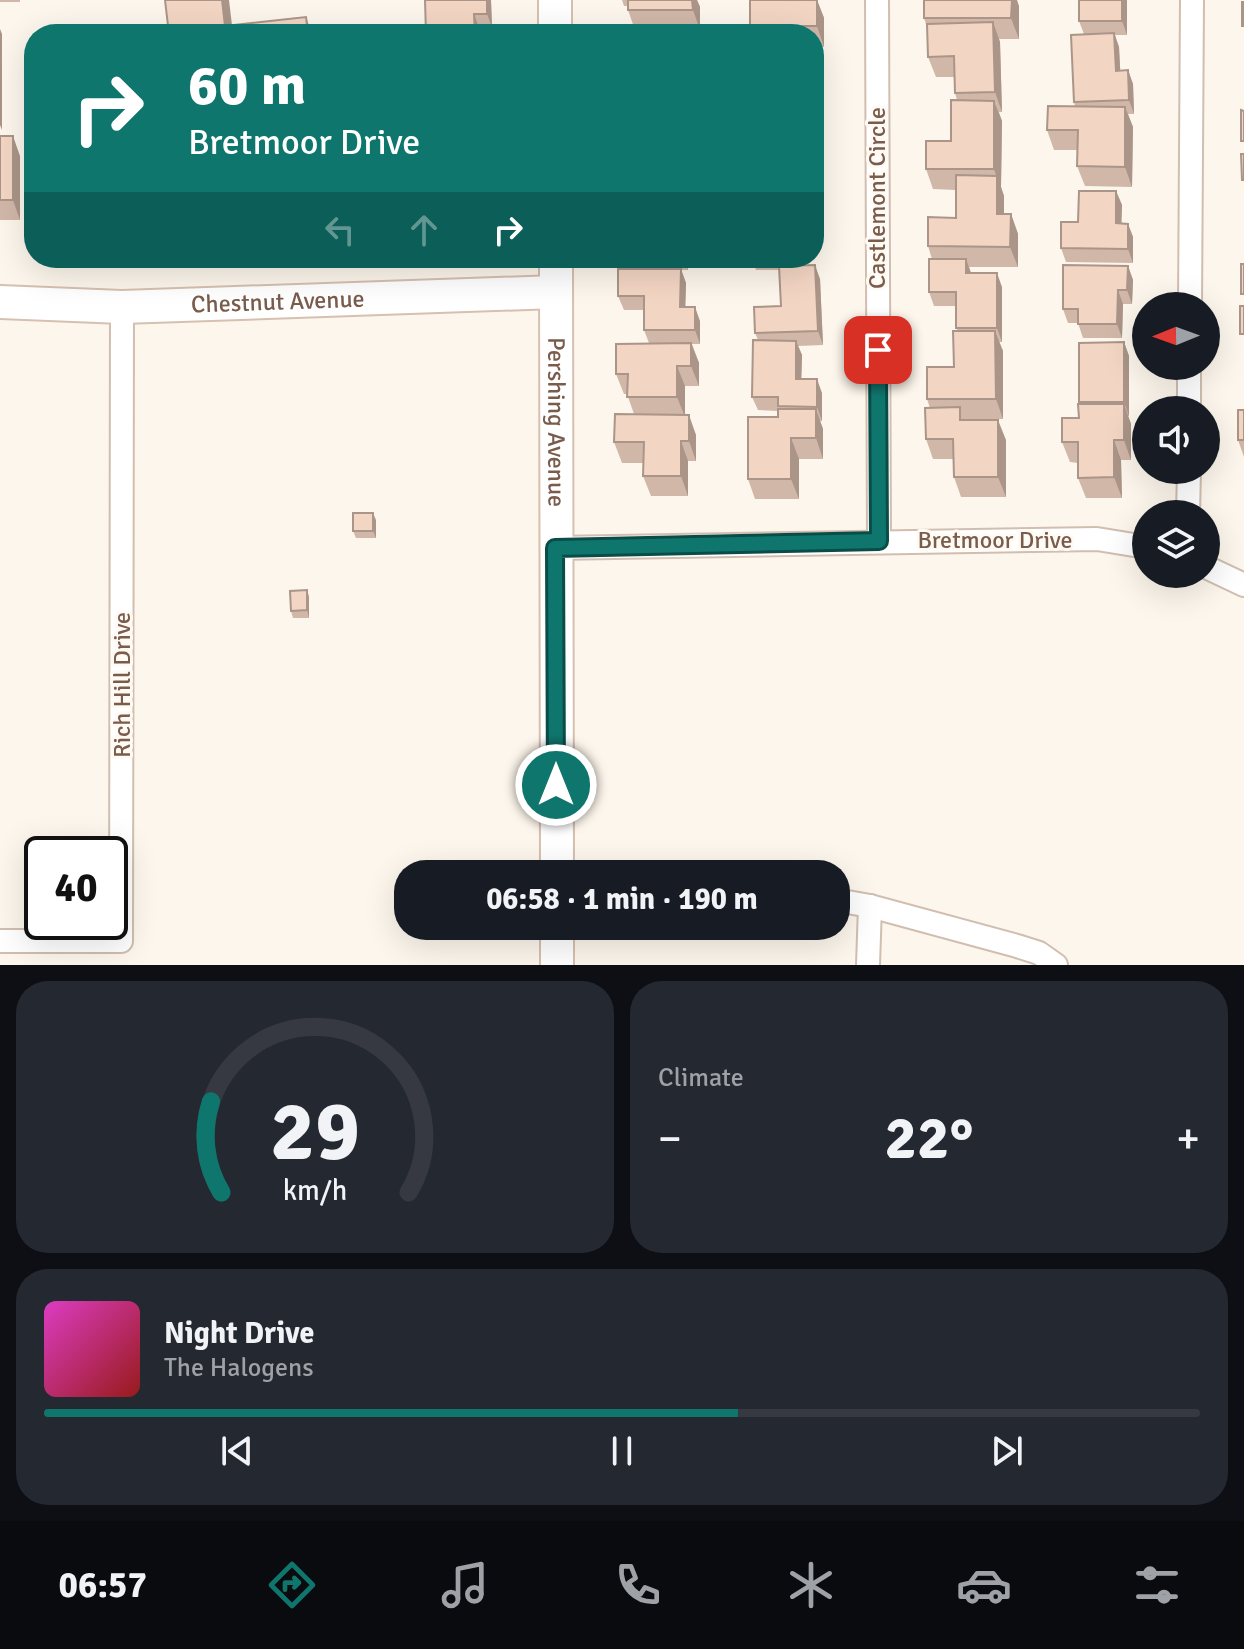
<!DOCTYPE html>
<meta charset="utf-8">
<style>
body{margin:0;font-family:Signika,sans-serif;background:#242831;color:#f1f3f6;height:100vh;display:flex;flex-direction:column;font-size:30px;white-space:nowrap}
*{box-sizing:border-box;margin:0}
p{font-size:26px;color:#9ea1a6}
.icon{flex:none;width:44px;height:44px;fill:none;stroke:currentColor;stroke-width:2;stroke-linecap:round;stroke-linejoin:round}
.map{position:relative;height:965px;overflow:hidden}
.side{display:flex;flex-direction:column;gap:16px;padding:16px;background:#0d0f14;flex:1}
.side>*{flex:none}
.top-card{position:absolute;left:24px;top:24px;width:800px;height:244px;border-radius:32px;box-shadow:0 8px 32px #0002;background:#0f766e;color:#fff;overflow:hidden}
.needle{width:52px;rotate:269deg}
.fabs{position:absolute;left:1132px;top:292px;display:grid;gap:16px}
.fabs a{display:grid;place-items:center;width:88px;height:88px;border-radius:50%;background:#171b24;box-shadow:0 8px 32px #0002;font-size:40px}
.speed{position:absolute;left:24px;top:836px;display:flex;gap:16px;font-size:40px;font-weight:700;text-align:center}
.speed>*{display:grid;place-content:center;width:104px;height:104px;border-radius:50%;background:#171b24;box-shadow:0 8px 32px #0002;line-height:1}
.speed .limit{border:4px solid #111;border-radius:12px;background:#fff;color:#111}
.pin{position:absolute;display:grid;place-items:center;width:68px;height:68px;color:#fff;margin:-34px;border-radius:16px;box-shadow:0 4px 12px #0006}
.me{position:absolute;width:88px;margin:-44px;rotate:0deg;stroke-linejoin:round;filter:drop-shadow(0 0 6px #0008)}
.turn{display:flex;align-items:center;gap:28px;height:168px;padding:0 32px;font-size:36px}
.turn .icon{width:104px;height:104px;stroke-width:2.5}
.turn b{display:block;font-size:56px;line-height:68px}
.lanes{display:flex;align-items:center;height:76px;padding:0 32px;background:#0003;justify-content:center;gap:40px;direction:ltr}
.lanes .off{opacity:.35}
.big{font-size:60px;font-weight:700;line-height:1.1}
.side .tile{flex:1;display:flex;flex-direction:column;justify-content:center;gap:12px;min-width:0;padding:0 28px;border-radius:32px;background:#242831}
.side .dial{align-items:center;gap:0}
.dial svg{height:208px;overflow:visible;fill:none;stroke:#363941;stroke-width:7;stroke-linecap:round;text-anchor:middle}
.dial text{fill:#f1f3f6;stroke:none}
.song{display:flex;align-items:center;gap:24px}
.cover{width:96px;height:96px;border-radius:12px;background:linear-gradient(135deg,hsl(310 70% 55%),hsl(0 70% 35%))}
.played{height:8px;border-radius:4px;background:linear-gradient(90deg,#0f766e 60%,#363941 60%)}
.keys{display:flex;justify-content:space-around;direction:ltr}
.heat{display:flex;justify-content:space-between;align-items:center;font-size:44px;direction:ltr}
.side .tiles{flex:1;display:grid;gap:16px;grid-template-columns:1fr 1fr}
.tile:last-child{grid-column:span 2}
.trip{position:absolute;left:394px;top:860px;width:456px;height:80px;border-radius:32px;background:#171b24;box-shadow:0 8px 32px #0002;font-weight:700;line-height:80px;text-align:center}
.dock{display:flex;height:128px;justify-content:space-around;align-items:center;background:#090b0e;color:#9ea1a6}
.dock .icon{width:56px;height:56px}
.dock .selected{color:#0f766e}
.dock b{font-size:36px;color:#f1f3f6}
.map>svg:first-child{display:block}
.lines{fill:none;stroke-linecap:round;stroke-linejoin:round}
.street-casing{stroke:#d1beb0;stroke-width:26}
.secondary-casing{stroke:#d6c0b0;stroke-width:36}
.street{stroke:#fff;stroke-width:22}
.secondary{stroke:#fff;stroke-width:32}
.wall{fill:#d1b7a8}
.shaded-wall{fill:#aa9588}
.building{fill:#f3d5c3;stroke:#aa9588;stroke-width:2}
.route-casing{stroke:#0a4d48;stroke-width:20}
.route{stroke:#0f766e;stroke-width:14}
.labels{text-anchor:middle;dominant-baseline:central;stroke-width:6;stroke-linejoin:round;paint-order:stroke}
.street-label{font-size:24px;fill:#7a5c4d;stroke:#fffaf3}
</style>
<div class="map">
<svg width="1244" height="965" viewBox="0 0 1244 965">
<rect width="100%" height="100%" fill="#fdf6ec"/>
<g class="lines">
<defs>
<g id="street">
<polyline points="877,0 879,541"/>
<polyline points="1190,306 1192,0"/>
<polyline points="1189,410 1189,366"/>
<polyline points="1188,514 1189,470"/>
<polyline points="555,548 1097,539 1146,547"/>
<polyline points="1206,567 1244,585"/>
<polyline points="836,900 870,906 1017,946 1039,953 1056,965"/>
<polyline points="0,941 121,941 122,307"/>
<polyline points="868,965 870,906"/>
</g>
<g id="secondary">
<polyline points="555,0 555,34"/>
<path id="s1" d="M556 258 557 874"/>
<path id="s2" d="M0 302 122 307 556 292"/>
<polyline points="557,965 557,926"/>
</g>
</defs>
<use href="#street" class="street-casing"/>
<use href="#secondary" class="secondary-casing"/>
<use href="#street" class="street"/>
<use href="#secondary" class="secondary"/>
</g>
<g class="wall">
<rect x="0" y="0" width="20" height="2"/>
<polygon points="491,0 492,27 479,28 479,34 426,34"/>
<polygon points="622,0 697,0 700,7 700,30 682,30 661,33 661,30 635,30 628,10 628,6 624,6"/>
<polygon points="750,0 817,0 824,18 824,47 814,47 814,34 753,34 750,26"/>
<polygon points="1127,0 1127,35 1115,35 1119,47 1120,71 1128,70 1133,84 1134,114 1128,114 1133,127 1132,187 1085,186 1077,166 1077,150 1054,150 1047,130 1075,106 1074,102 1084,34 1079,21"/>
<polygon points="1019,6 1019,39 999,39 1000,42 1002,112 999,112 1002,121 1001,187 1004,196 1004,214 1011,214 1018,234 1018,267 969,267 971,273 1002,287 1002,342 999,342 1003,351 1003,419 965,420 1006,440 1006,497 961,497 954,477 954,459 933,459 926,439 930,408 927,399 954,367 957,331 956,306 934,306 929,292 932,259 928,246 956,218 956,190 933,189 926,169 951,141 957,100 955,93 954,77 936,77 928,57 927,27 924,18"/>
<polygon points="814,73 822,93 822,122 819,122 823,133 822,163 814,163"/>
<polygon points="0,136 20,156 20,220 0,220"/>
<polygon points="814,187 822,207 822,236 814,236"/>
<polygon points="1116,191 1122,205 1121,223 1128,224 1133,237 1133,263 1066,262 1061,248 1078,222"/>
<polygon points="647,258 688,258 688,270 681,270 686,283 685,307 700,321 700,344 692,344 699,363 699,386 685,386 685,415 696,435 696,461 688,461 688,496 651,496 643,476 643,463 622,463 614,442 634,414 627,394 624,394 616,374 649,343 644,330 644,310 624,310 618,296 651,269"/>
<polygon points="752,258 802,258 802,265 820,279 823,345 798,346 802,355 801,379 822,393 822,421 820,421 823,429 823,459 799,459 799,499 755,499 748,479 778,417 778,411 758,410 752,397 758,340 755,333 781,306 779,270 756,270"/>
<polygon points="1128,266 1133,280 1132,304 1123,304 1122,338 1083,338 1078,323 1068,323 1063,309"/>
<polygon points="1124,342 1129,356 1129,416 1128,416 1131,424 1131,460 1121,460 1122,498 1086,498 1078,478 1078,463 1070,462 1062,442 1079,418 1079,402"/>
<polygon points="1238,440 1244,440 1244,457"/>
<polygon points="376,520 376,538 356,538 353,531"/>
<polygon points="307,590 309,597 309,618 293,618 291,611"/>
</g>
<g class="shaded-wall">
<polygon points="222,0 229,0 233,34 225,26"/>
<polygon points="487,0 491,0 492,27 487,14"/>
<polygon points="692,0 697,0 700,7 700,30 693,10"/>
<polygon points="817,0 824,18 824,47 817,26"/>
<polygon points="1012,0 1017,0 1019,6 1019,39 1011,18"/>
<polygon points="1122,0 1127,0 1127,35 1122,21"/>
<polygon points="474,14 479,28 479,34 475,34"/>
<polygon points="306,17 312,34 308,34"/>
<polygon points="993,22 1000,42 1002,112 995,92"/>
<polygon points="0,29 2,34 2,130 0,125"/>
<polygon points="1114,33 1119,47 1121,85 1116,71"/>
<polygon points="1128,70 1133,84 1134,114 1129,100"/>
<polygon points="815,73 822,93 822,122 814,101"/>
<polygon points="994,101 1002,121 1001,187 1004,196 1004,234 997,214 997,178 994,169"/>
<polygon points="1125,107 1133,127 1132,187 1125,167"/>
<polygon points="818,119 823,133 822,163 817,150"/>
<polygon points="13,136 20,156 20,220 13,200"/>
<polygon points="815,187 822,207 822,236 814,216"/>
<polygon points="1116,191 1122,205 1121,237 1116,223"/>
<polygon points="1011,214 1018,234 1018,267 1010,247"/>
<polygon points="1128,224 1133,237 1133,263 1128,249"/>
<polygon points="683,258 688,258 688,270"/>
<polygon points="797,258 802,258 802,270"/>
<polygon points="966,259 971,273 966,273"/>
<polygon points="815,265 820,279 823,345 818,331"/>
<polygon points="1128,266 1133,280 1132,304 1127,290"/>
<polygon points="681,269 686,283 685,321 680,307"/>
<polygon points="997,273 1002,287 1002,342 997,328"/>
<polygon points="1118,290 1123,304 1122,338 1117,324"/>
<polygon points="695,307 700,321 700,344 695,330"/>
<polygon points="995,331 1003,351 1003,419 996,399"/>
<polygon points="796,341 802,355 801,393 796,379"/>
<polygon points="1124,342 1129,356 1129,416 1124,402"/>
<polygon points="691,343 699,363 699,386 691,366"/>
<polygon points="677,366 685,386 685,417 677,397"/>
<polygon points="817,379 822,393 822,421 817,407"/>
<polygon points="1124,404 1131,424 1131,460 1124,440"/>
<polygon points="816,409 823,429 823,459 816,438"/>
<polygon points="689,415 696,435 696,461 689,441"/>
<polygon points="998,420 1006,440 1006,497 998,477"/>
<polygon points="791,438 799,459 799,499 791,479"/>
<polygon points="1114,440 1121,460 1122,498 1114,477"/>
<polygon points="681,441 688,461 688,496 681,476"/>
<polygon points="373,513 376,520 376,538 373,531"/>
<polygon points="307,590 309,597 309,618 307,610"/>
</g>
<g class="building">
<polygon points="165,0 222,0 225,26 306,17 308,34 169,34"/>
<polygon points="425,0 487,0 487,14 474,14 475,34 426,34"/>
<polygon points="628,0 692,0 693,10 628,10"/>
<rect x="750" y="0" width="67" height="26"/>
<polygon points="924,0 1012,0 1011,18 924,18"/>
<rect x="1079" y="0" width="43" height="21"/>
<rect x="1242" y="2" width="2" height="24"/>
<polygon points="993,22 995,92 955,93 954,56 928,57 927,24"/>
<polygon points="661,28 681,28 681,34 619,34 661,33"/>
<polygon points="1114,33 1116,71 1128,70 1129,100 1074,102 1071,35"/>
<polygon points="951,100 994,101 994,169 926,169 926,141 951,141"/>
<polygon points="1048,106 1125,107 1125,167 1077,166 1078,130 1047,130"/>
<polygon points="1241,110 1244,111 1244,141 1241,141"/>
<polygon points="814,119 818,119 817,150 814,150"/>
<rect x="0" y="136" width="13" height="64"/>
<polygon points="1241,154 1244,154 1244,180 1242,180"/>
<polygon points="956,175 997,176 997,214 1011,214 1010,247 928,246 928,217 956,218"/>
<polygon points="1079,191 1116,191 1116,223 1128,224 1128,249 1061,248 1061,222 1078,222"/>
<polygon points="929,259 966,259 966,273 997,273 997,328 956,328 956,292 929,292"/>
<rect x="1241" y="264" width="3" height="30"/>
<polygon points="815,265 818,331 755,333 754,307 781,306 779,266"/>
<polygon points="1063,265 1128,266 1127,290 1118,290 1117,324 1078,324 1078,309 1063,309"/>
<polygon points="618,269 681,269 680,307 695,307 695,330 644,330 644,296 618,296"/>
<rect x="1240" y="306" width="4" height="28"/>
<polygon points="953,331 995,331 996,399 927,399 927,367 954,367"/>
<polygon points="753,340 796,341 796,379 817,379 817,407 778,406 778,397 752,397"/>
<polygon points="1124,342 1124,402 1079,402 1079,343"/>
<polygon points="691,343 691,366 677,366 677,397 627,397 628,374 616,374 616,344"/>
<polygon points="1078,404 1124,404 1124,440 1114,440 1114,477 1078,478 1078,442 1062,442 1062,418 1079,418"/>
<polygon points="960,407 960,420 998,420 998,477 954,477 953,439 926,439 925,408"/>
<polygon points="778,409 816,409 816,438 791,438 791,479 748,479 748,417 778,417"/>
<rect x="1238" y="410" width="6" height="30"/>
<polygon points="615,414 689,415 689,441 681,441 681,476 643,476 644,442 614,442"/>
<rect x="353" y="513" width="20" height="18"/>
<polygon points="307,590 307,610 291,611 290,591"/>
</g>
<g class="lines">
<defs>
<polyline id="route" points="556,785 555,548 879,541 878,350"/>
</defs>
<use href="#route" class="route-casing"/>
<use href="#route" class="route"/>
</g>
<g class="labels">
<g class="street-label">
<text transform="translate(877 198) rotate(-90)">Castlemont Circle</text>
<text stroke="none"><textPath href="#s2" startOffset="278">Chestnut Avenue</textPath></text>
<text stroke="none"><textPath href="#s1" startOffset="164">Pershing Avenue</textPath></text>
<text x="995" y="540">Bretmoor Drive</text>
<text transform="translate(122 685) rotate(-90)">Rich Hill Drive</text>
</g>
</g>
</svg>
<div class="fabs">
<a><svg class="needle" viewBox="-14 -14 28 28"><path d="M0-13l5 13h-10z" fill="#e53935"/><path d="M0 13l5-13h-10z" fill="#9ea1a6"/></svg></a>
<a><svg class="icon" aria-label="sound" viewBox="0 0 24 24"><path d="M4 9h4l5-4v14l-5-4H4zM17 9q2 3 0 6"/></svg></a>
<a><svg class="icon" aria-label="layers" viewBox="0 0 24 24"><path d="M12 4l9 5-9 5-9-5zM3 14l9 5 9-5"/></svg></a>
</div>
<div class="speed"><div class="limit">40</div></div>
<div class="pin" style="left:878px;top:350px;background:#d93025"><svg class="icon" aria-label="arrive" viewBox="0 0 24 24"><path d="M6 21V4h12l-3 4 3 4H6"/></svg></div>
<svg class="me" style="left:556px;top:785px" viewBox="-20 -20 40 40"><circle r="17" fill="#0f766e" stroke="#fff" stroke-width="3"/><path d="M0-11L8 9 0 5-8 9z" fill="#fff"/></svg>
<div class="trip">06:58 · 1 min · 190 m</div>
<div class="top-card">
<div class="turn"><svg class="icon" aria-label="right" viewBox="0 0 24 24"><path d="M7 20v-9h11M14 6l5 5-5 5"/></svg><div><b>60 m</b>Bretmoor Drive</div></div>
<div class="lanes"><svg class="icon off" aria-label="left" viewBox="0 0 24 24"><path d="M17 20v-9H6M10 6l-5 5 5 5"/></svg><svg class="icon off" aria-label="ahead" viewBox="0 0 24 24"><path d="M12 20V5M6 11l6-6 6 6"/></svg><svg class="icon" aria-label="right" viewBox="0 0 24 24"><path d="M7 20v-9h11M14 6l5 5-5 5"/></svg></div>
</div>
</div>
<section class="side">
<div class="tiles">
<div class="tile dial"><svg viewBox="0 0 100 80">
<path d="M14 69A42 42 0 1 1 86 69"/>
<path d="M14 69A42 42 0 0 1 10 34" stroke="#0f766e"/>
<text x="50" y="56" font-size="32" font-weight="700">29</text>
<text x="50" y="72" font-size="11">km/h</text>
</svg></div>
<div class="tile"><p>Climate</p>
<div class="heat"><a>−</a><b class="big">22°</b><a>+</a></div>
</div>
<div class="tile">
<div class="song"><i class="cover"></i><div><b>Night Drive</b><p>The Halogens</p></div></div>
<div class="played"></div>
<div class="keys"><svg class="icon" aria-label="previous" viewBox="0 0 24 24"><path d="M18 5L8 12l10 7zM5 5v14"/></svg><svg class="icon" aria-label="pause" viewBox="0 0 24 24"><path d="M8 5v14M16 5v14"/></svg><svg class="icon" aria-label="next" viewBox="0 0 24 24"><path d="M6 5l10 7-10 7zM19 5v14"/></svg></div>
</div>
</div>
</section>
<nav class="dock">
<b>06:57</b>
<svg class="icon selected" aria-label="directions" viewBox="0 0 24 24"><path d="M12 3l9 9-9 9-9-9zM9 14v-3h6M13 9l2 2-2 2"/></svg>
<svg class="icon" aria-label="music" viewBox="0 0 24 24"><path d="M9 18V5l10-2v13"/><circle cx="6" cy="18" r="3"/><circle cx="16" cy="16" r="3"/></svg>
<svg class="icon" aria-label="phone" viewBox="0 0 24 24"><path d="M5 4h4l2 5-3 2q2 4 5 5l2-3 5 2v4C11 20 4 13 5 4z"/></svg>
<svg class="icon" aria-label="climate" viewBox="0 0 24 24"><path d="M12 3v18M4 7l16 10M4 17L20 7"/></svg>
<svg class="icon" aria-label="car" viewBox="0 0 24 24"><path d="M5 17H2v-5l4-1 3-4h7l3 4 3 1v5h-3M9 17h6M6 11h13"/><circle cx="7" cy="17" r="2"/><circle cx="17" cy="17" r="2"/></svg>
<svg class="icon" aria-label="filters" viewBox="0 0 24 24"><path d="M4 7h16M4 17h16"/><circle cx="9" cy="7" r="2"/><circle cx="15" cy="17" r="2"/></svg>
</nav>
